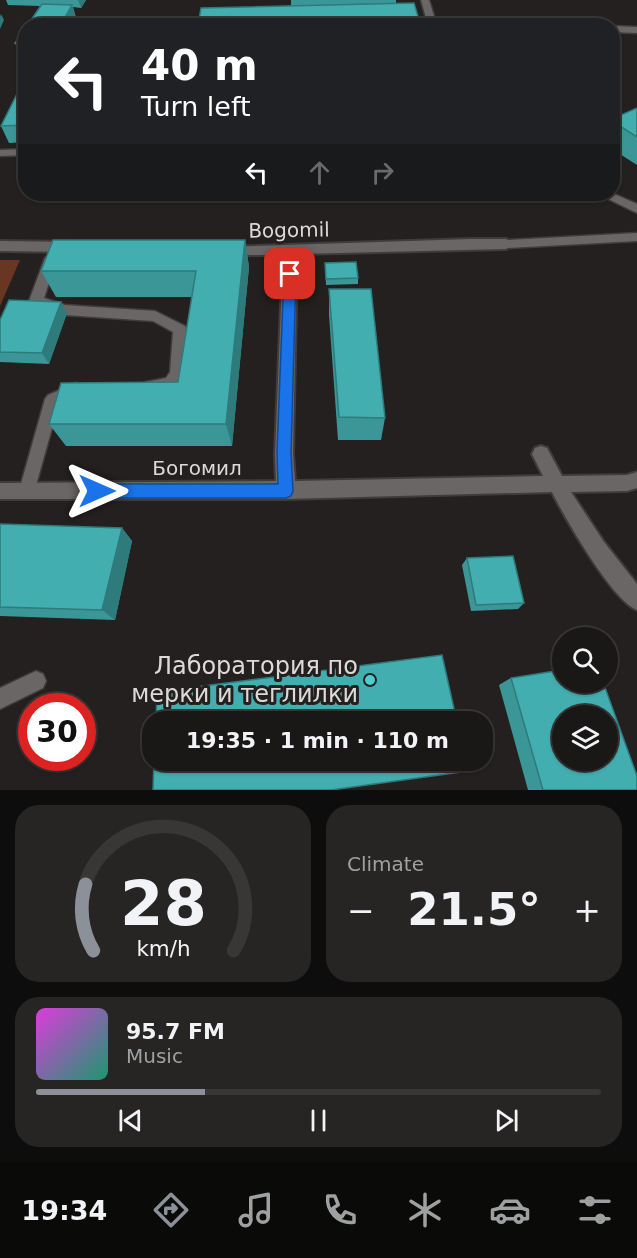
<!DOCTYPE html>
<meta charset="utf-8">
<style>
body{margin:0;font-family:"DejaVu Sans",sans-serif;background:#272524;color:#f1f3f6;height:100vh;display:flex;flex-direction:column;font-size:22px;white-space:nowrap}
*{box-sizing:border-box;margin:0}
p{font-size:20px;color:#9fa0a1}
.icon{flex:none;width:33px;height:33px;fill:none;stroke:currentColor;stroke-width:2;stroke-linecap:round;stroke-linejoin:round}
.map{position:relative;height:790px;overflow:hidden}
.details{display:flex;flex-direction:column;gap:15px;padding:15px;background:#0e0d0d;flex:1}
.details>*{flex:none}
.banner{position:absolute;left:18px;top:18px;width:602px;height:183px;border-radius:24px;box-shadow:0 2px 4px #0004,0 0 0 2px #383736;background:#202124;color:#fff;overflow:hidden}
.tools{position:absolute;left:552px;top:627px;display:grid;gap:12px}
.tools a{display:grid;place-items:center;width:66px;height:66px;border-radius:50%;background:#1a1817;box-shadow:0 2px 4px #0004,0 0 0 2px #383736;font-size:30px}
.speed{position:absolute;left:18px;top:693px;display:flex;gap:12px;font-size:30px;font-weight:700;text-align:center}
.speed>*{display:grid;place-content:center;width:78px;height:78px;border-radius:50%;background:#1a1817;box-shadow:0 2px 4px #0004,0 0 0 2px #383736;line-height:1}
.speed .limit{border:9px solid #d22;background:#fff;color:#111}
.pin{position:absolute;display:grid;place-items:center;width:51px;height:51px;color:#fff;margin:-26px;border-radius:12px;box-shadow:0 3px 9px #0006}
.me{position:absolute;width:66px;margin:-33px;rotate:90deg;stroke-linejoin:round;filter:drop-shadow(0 0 4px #0008)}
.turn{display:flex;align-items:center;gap:21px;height:126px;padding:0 24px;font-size:27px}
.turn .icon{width:78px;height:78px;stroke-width:2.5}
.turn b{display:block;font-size:42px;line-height:51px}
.lanes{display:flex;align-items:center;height:57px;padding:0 24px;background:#0003;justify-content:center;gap:30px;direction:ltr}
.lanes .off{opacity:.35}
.big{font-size:45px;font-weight:800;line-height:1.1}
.details .widget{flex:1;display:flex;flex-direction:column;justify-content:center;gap:9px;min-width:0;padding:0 21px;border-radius:24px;background:#272524}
.details .dial{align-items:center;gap:0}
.dial svg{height:156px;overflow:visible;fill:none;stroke:#383736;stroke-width:7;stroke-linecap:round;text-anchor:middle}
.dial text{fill:#f1f3f6;stroke:none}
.song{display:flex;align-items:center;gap:18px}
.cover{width:72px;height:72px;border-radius:9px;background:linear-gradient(135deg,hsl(300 70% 55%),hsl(160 70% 35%))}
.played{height:6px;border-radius:3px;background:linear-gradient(90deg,#8c9099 30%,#383736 30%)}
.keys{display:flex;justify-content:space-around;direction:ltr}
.heat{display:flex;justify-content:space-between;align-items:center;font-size:33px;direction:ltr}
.details .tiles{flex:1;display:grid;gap:15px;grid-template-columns:1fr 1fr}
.widget:last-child{grid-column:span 2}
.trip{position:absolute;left:142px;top:711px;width:351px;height:60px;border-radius:24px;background:#1a1817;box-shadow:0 2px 4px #0004,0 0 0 2px #383736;font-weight:800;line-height:60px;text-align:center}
.tab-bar{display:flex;height:96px;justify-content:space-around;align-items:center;background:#0a0a09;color:#9fa0a1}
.tab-bar .icon{width:42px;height:42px}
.tab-bar .selected{color:#8c9099}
.tab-bar b{font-size:27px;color:#f1f3f6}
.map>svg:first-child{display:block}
.green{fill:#6a3624}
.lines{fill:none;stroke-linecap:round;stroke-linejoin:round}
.service-casing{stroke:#3f3c3b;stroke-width:3}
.minor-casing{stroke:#3f3c3b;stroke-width:4}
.service{fill:#6a6665;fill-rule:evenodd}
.minor{fill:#6a6665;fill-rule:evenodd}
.wall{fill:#3a9697}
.shaded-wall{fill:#2f7a7b}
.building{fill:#43aeb0;stroke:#2f7a7b;stroke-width:1.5;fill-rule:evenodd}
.route{fill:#1a73e8;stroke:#114b97;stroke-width:1.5}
.poi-dot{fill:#52cdcf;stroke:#23201f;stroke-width:2}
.labels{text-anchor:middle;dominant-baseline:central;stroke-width:6;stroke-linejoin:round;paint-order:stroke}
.street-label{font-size:20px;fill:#dcdad9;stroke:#23201f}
.near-poi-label{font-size:24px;fill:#dcdad9;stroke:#23201f;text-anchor:end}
</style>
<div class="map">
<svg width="637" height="790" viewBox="0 0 637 790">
<rect width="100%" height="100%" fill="#23201f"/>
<polygon class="green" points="0,260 20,260 0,306"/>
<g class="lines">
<defs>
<g id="service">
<polygon points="421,0 429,0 437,26 429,26 428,23 398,23 397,21 401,18 426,18"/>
<polygon points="612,26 637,27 637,33 612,32"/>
<polygon points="26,149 26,155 0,156 0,150"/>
<polygon points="612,193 637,204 637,213 598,194"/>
<polygon points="637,233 637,241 506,248 500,244 506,240"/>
<polygon points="51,254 57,258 44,298 65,305 155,311 185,326 187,330 184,373 175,387 151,392 146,390 144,386 146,382 166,378 170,372 173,332 153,321 65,315 31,304 29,301 45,258"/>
<polygon points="76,383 81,385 83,389 81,393 59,403 33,496 27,499 21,496 19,491 45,399 48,395"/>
<polygon points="36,671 43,674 46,681 43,688 0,709 0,688"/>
</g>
<g id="minor">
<path d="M471 239H506L513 244 506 249 297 254 293 454 295 481 543 476 532 454 535 448 541 446 547 448 562 476 627 475 637 472V488L627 491 571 492 604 542 637 584V610C612 600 565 518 552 492L286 499H0V483L276 481 275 454 283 255H226L219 250 221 247Z"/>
<polygon points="0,241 71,242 78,247 71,252 0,251"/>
</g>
</defs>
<use href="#service" class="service-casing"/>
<use href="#minor" class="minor-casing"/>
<use href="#service" class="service"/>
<use href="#minor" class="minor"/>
</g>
<g class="wall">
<polygon points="6,0 86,0 81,8 73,7 77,21 75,26 27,26 40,6 8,5"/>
<polygon points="291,0 396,0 396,3 420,23 420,26 198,26 291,6"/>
<polygon points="26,28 26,59 22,59 15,43"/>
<polygon points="26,76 26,142 9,143 1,126"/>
<polygon points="637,108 637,165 612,149 612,119"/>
<polygon points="245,240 249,267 232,446 66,446 49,424 178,382 192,297 56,297 41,271"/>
<polygon points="325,263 358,278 358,284 326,285"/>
<polygon points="329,289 385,418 381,440 338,440 329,315"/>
<polygon points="67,313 49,364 0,362 0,320"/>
<polygon points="0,524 122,528 132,541 115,620 0,616"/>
<polygon points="467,558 524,603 518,609 471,611 462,565"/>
<polygon points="511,678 637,790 528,790 499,685"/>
</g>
<g class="shaded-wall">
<polygon points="78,0 86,0 81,8"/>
<polygon points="72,5 77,21 75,26 60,26"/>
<polygon points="1,14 4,20 0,29 0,17"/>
<polygon points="245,240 249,267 232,446 226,424"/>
<polygon points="61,302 67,313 49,364 42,353"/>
<polygon points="122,528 132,541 115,620 102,610"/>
</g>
<g class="building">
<polygon points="414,3 420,23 310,26 198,26 201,8"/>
<polygon points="42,4 72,5 60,26 27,26"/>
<polygon points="26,28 26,43 15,43"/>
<polygon points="26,76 26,125 1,126"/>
<polygon points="637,108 637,137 612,121 612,119"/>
<polygon points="53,240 245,240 226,424 49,424 61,383 178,382 196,271 41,271"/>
<polygon points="356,262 358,278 326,279 325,263"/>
<polygon points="329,289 371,289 385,418 339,417"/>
<polygon points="9,300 61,302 42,353 0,352 0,320"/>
<polygon points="0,524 122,528 102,610 0,607"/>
<polygon points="513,556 524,603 476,605 467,558"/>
<polygon points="442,655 457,722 156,722 157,692"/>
<path d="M562 670V682H603L637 776V790H543L511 678ZM562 716H608V760H562Z"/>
<polygon points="154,760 466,760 468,771 331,790 153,790"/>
</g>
<polygon class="route" points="290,270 296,274 291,453 293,491 291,496 286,498 97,498 92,496 90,491 92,486 97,484 278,484 277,453 284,274"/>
<circle class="poi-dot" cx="370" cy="680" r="6"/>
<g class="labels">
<g class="street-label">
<text transform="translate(289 230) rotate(-1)">Bogomil</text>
<text x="197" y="468">Богомил</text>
</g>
<g class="near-poi-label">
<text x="358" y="666">Лаборатория по<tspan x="358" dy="28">мерки и теглилки</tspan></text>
</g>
</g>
</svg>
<div class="tools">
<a><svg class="icon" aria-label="search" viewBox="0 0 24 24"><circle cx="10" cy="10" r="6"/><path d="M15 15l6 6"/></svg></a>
<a><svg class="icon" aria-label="layers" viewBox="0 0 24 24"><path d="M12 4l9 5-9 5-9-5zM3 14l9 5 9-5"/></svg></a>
</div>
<div class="speed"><div class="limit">30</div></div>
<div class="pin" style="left:290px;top:274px;background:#d93025"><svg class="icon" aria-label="arrive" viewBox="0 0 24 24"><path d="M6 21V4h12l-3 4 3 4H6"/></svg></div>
<svg class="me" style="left:97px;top:491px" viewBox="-20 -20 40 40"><path d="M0-17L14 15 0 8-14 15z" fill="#1a73e8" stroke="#fff" stroke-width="4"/></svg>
<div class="trip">19:35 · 1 min · 110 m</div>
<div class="banner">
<div class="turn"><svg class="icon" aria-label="left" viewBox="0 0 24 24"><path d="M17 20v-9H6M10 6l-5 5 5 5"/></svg><div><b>40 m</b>Turn left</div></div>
<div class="lanes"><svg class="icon" aria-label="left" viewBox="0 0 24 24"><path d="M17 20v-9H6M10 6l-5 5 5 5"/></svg><svg class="icon off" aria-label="ahead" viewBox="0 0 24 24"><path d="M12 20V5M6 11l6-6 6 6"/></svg><svg class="icon off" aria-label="right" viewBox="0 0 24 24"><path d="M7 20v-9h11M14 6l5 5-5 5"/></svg></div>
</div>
</div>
<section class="details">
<div class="tiles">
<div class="widget dial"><svg viewBox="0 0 100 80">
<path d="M14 69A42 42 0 1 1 86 69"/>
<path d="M14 69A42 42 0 0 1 10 35" stroke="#8c9099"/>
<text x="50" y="56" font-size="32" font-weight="700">28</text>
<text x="50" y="72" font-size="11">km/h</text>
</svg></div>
<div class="widget"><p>Climate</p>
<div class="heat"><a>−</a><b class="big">21.5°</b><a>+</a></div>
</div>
<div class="widget">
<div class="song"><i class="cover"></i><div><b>95.7 FM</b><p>Music</p></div></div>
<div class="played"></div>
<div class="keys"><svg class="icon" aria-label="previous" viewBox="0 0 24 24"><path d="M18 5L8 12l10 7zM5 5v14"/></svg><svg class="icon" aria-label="pause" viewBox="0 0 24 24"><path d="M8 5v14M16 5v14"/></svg><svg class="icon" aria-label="next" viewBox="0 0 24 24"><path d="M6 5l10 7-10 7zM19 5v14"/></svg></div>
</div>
</div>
</section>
<nav class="tab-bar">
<b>19:34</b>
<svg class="icon selected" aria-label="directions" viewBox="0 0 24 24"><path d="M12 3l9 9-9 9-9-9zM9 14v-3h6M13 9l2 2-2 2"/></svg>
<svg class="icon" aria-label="music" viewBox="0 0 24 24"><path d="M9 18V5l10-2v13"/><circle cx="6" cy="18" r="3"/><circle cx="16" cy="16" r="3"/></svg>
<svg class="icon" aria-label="phone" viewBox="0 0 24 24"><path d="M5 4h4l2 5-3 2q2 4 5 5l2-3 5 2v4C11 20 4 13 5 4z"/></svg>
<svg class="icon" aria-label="climate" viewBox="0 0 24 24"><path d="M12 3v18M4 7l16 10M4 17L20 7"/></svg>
<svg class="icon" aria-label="car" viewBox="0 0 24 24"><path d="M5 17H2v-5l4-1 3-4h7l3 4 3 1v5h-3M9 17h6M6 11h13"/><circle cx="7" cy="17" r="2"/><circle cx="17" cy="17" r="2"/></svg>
<svg class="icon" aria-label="filters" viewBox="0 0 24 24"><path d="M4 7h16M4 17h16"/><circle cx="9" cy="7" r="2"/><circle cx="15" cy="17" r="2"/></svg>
</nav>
